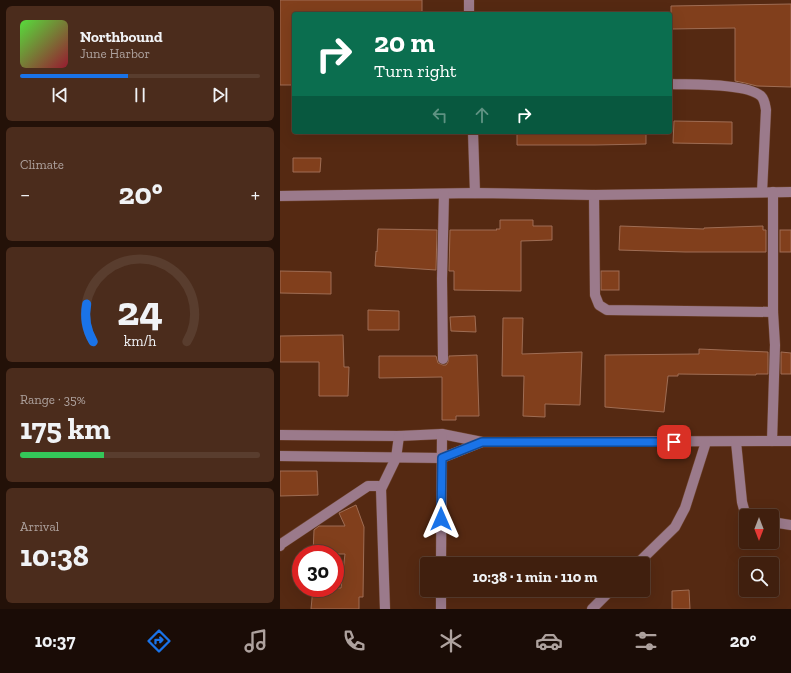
<!DOCTYPE html>
<meta charset="utf-8">
<style>
body{margin:0;font-family:"Zilla Slab",serif;background:#4b2c1c;color:#f1f3f6;height:100vh;display:flex;flex-direction:column;font-size:15px;white-space:nowrap}
*{box-sizing:border-box;margin:0}
p{font-size:13px;color:#aea29e}
.icon{flex:none;width:22px;height:22px;fill:none;stroke:currentColor;stroke-width:2;stroke-linecap:round;stroke-linejoin:round}
.map{position:relative;flex:1;overflow:hidden}
.side{display:flex;flex-direction:column;gap:6px;padding:6px;background:#231108;width:280px}
.side>*{flex:none}
.top-card{position:absolute;left:12px;top:12px;width:380px;height:122px;border-radius:4px;box-shadow:0 4px 16px #0002,0 0 0 1px #593d2e;background:#0b6e4f;color:#fff;overflow:hidden}
.needle{width:26px;rotate:180deg}
.buttons{position:absolute;left:459px;top:509px;display:grid;gap:8px}
.buttons a{display:grid;place-items:center;width:40px;height:40px;border-radius:4px;background:#401f0e;box-shadow:0 4px 16px #0002,0 0 0 1px #593d2e;font-size:20px}
.speed{position:absolute;left:12px;top:545px;display:flex;gap:8px;font-size:20px;font-weight:700;text-align:center}
.speed>*{display:grid;place-content:center;width:52px;height:52px;border-radius:50%;background:#401f0e;box-shadow:0 4px 16px #0002,0 0 0 1px #593d2e;line-height:1}
.speed .limit{border:6px solid #d22;background:#fff;color:#111}
.pin{position:absolute;display:grid;place-items:center;width:34px;height:34px;color:#fff;margin:-17px;border-radius:8px;box-shadow:0 2px 6px #0006}
.me{position:absolute;width:44px;margin:-22px;rotate:0deg;stroke-linejoin:round;filter:drop-shadow(0 0 3px #0008)}
.turn{display:flex;align-items:center;gap:14px;height:84px;padding:0 16px;font-size:18px}
.turn .icon{width:52px;height:52px;stroke-width:2.5}
.turn b{display:block;font-size:28px;line-height:34px}
.lanes{display:flex;align-items:center;height:38px;padding:0 16px;background:#0003;justify-content:center;gap:20px;direction:ltr}
.lanes .off{opacity:.35}
.big{font-size:30px;font-weight:700;line-height:1.1}
.side .tile{flex:1;display:flex;flex-direction:column;justify-content:center;gap:6px;min-width:0;padding:0 14px;border-radius:6px;background:#4b2c1c}
.side .dial{align-items:center;gap:0}
.dial svg{height:104px;overflow:visible;fill:none;stroke:#593d2e;stroke-width:7;stroke-linecap:round;text-anchor:middle}
.dial text{fill:#f1f3f6;stroke:none}
.song{display:flex;align-items:center;gap:12px}
.cover{width:48px;height:48px;border-radius:6px;background:linear-gradient(135deg,hsl(110 70% 55%),hsl(350 70% 35%))}
.played{height:4px;border-radius:2px;background:linear-gradient(90deg,#1a73e8 45%,#593d2e 45%)}
.keys{display:flex;justify-content:space-around;direction:ltr}
.heat{display:flex;justify-content:space-between;align-items:center;font-size:22px;direction:ltr}
.charge{height:6px;border-radius:3px;background:linear-gradient(90deg,#34c759 35%,#593d2e 0)}
.trip{position:absolute;left:140px;top:557px;width:230px;height:40px;border-radius:4px;background:#401f0e;box-shadow:0 4px 16px #0002,0 0 0 1px #593d2e;font-weight:700;line-height:40px;text-align:center}
.tab-bar{display:flex;height:64px;justify-content:space-around;align-items:center;background:#1a0c06;color:#aea29e}
.tab-bar .icon{width:28px;height:28px}
.tab-bar .on{color:#1a73e8}
.tab-bar b{font-size:18px;color:#f1f3f6}
main{display:flex;flex:1;min-height:0}
.map>svg:first-child{display:block}
.building{fill:#813f1c;stroke:#9f6d54}
.lines{fill:none;stroke-linecap:round;stroke-linejoin:round}
.minor-casing{stroke:#6f4530;stroke-width:11}
.minor{stroke:#9b7a8b;stroke-width:10}
.route-casing{stroke:#114b97;stroke-width:10}
.route{stroke:#1a73e8;stroke-width:7}
</style>
<main>
<section class="side">
<div class="tile">
<div class="song"><i class="cover"></i><div><b>Northbound</b><p>June Harbor</p></div></div>
<div class="played"></div>
<div class="keys"><svg class="icon" aria-label="previous" viewBox="0 0 24 24"><path d="M18 5L8 12l10 7zM5 5v14"/></svg><svg class="icon" aria-label="pause" viewBox="0 0 24 24"><path d="M8 5v14M16 5v14"/></svg><svg class="icon" aria-label="next" viewBox="0 0 24 24"><path d="M6 5l10 7-10 7zM19 5v14"/></svg></div>
</div>
<div class="tile"><p>Climate</p>
<div class="heat"><a>−</a><b class="big">20°</b><a>+</a></div>
</div>
<div class="tile dial"><svg viewBox="0 0 100 80">
<path d="M14 69A42 42 0 1 1 86 69"/>
<path d="M14 69A42 42 0 0 1 9 40" stroke="#1a73e8"/>
<text x="50" y="56" font-size="32" font-weight="700">24</text>
<text x="50" y="72" font-size="11">km/h</text>
</svg></div>
<div class="tile"><p>Range · 35%</p><b class="big">175 km</b><div class="charge"></div></div>
<div class="tile"><p>Arrival</p><b class="big">10:38</b></div>
</section>
<div class="map">
<svg width="511" height="609" viewBox="0 0 511 609">
<rect width="100%" height="100%" fill="#552912"/>
<g class="building">
<polygon points="0,0 142,0 142,14 14,14 14,85 0,85"/>
<polygon points="511,4 511,87 477,86 465,83 455,81 455,28 391,29 391,6"/>
<polygon points="394,121 452,122 452,144 393,143"/>
<polygon points="237,132 366,132 366,144 315,145 237,145"/>
<polygon points="13,158 41,158 40,172 13,172"/>
<polygon points="220,220 253,220 253,226 272,226 272,240 241,241 241,291 174,290 174,271 169,271 170,230 217,230 216,229 220,229"/>
<polygon points="340,226 424,229 424,228 483,226 483,230 486,230 486,252 405,252 339,250"/>
<polygon points="98,229 157,230 156,270 95,266 96,251 97,252"/>
<rect x="500" y="230" width="11" height="22"/>
<polygon points="0,271 51,272 51,294 0,293"/>
<rect x="321" y="271" width="18" height="19"/>
<polygon points="88,310 119,311 119,330 88,330"/>
<polygon points="195,316 196,332 171,331 170,317"/>
<polygon points="223,318 243,318 242,354 302,352 300,405 265,404 265,417 243,416 244,376 222,376"/>
<polygon points="63,335 64,367 69,367 68,396 39,396 39,362 0,362 0,336"/>
<polygon points="419,349 488,352 488,374 476,374 476,375 398,374 398,376 388,376 384,412 325,407 325,355 419,354"/>
<polygon points="501,352 511,353 511,374 501,374"/>
<polygon points="197,355 199,416 176,416 176,420 162,420 162,377 99,378 99,356 156,356 158,363 163,365 166,365 168,362 169,356"/>
<polygon points="0,471 37,471 38,495 0,496"/>
<polygon points="76,505 84,527 83,597 79,597 79,609 31,609 33,588 61,588 65,554 33,554 34,530 39,526 65,526 59,513"/>
<polygon points="409,590 410,609 392,609 392,591"/>
</g>
<g class="lines">
<defs>
<g id="minor">
<polyline points="189,0 189,14"/>
<path d="M390 84C411 85 466 83 481 96 485 100 485 105 486 110L482 192"/>
<polyline points="193,132 195,193"/>
<polyline points="314,195 315,295 319,305 327,310 493,312"/>
<polyline points="0,196 195,193 314,195 511,192"/>
<polyline points="163,359 162,279 164,194"/>
<polyline points="0,435 119,436 162,434 202,442 511,441"/>
<polyline points="492,441 495,345 493,312 493,192"/>
<polyline points="456,442 462,502 465,513 468,516"/>
<polyline points="0,456 162,458 202,442"/>
<polyline points="492,522 511,525"/>
<polyline points="0,546 1,544 88,486 98,486 101,489"/>
<polyline points="161,564 162,434"/>
<polyline points="357,564 395,527 405,508 426,442"/>
<polyline points="105,609 101,489 116,458 119,436"/>
<polyline points="161,609 161,590"/>
<polyline points="312,609 331,590"/>
</g>
</defs>
<use href="#minor" class="minor-casing"/>
<use href="#minor" class="minor"/>
</g>
<g class="lines">
<defs>
<polyline id="route" points="161,519 162,458 202,442 394,442"/>
</defs>
<use href="#route" class="route-casing"/>
<use href="#route" class="route"/>
</g>
</svg>
<div class="buttons">
<a><svg class="needle" viewBox="-14 -14 28 28"><path d="M0-13l5 13h-10z" fill="#e53935"/><path d="M0 13l5-13h-10z" fill="#aea29e"/></svg></a>
<a><svg class="icon" aria-label="search" viewBox="0 0 24 24"><circle cx="10" cy="10" r="6"/><path d="M15 15l6 6"/></svg></a>
</div>
<div class="speed"><div class="limit">30</div></div>
<div class="pin" style="left:394px;top:442px;background:#d93025"><svg class="icon" aria-label="arrive" viewBox="0 0 24 24"><path d="M6 21V4h12l-3 4 3 4H6"/></svg></div>
<svg class="me" style="left:161px;top:519px" viewBox="-20 -20 40 40"><path d="M0-17L14 15 0 8-14 15z" fill="#1a73e8" stroke="#fff" stroke-width="4"/></svg>
<div class="trip">10:38 · 1 min · 110 m</div>
<div class="top-card">
<div class="turn"><svg class="icon" aria-label="right" viewBox="0 0 24 24"><path d="M7 20v-9h11M14 6l5 5-5 5"/></svg><div><b>20 m</b>Turn right</div></div>
<div class="lanes"><svg class="icon off" aria-label="left" viewBox="0 0 24 24"><path d="M17 20v-9H6M10 6l-5 5 5 5"/></svg><svg class="icon off" aria-label="ahead" viewBox="0 0 24 24"><path d="M12 20V5M6 11l6-6 6 6"/></svg><svg class="icon" aria-label="right" viewBox="0 0 24 24"><path d="M7 20v-9h11M14 6l5 5-5 5"/></svg></div>
</div>
</div>
</main>
<nav class="tab-bar">
<b>10:37</b>
<svg class="icon on" aria-label="directions" viewBox="0 0 24 24"><path d="M12 3l9 9-9 9-9-9zM9 14v-3h6M13 9l2 2-2 2"/></svg>
<svg class="icon" aria-label="music" viewBox="0 0 24 24"><path d="M9 18V5l10-2v13"/><circle cx="6" cy="18" r="3"/><circle cx="16" cy="16" r="3"/></svg>
<svg class="icon" aria-label="phone" viewBox="0 0 24 24"><path d="M5 4h4l2 5-3 2q2 4 5 5l2-3 5 2v4C11 20 4 13 5 4z"/></svg>
<svg class="icon" aria-label="climate" viewBox="0 0 24 24"><path d="M12 3v18M4 7l16 10M4 17L20 7"/></svg>
<svg class="icon" aria-label="car" viewBox="0 0 24 24"><path d="M5 17H2v-5l4-1 3-4h7l3 4 3 1v5h-3M9 17h6M6 11h13"/><circle cx="7" cy="17" r="2"/><circle cx="17" cy="17" r="2"/></svg>
<svg class="icon" aria-label="filters" viewBox="0 0 24 24"><path d="M4 7h16M4 17h16"/><circle cx="9" cy="7" r="2"/><circle cx="15" cy="17" r="2"/></svg>
<b>20°</b>
</nav>
